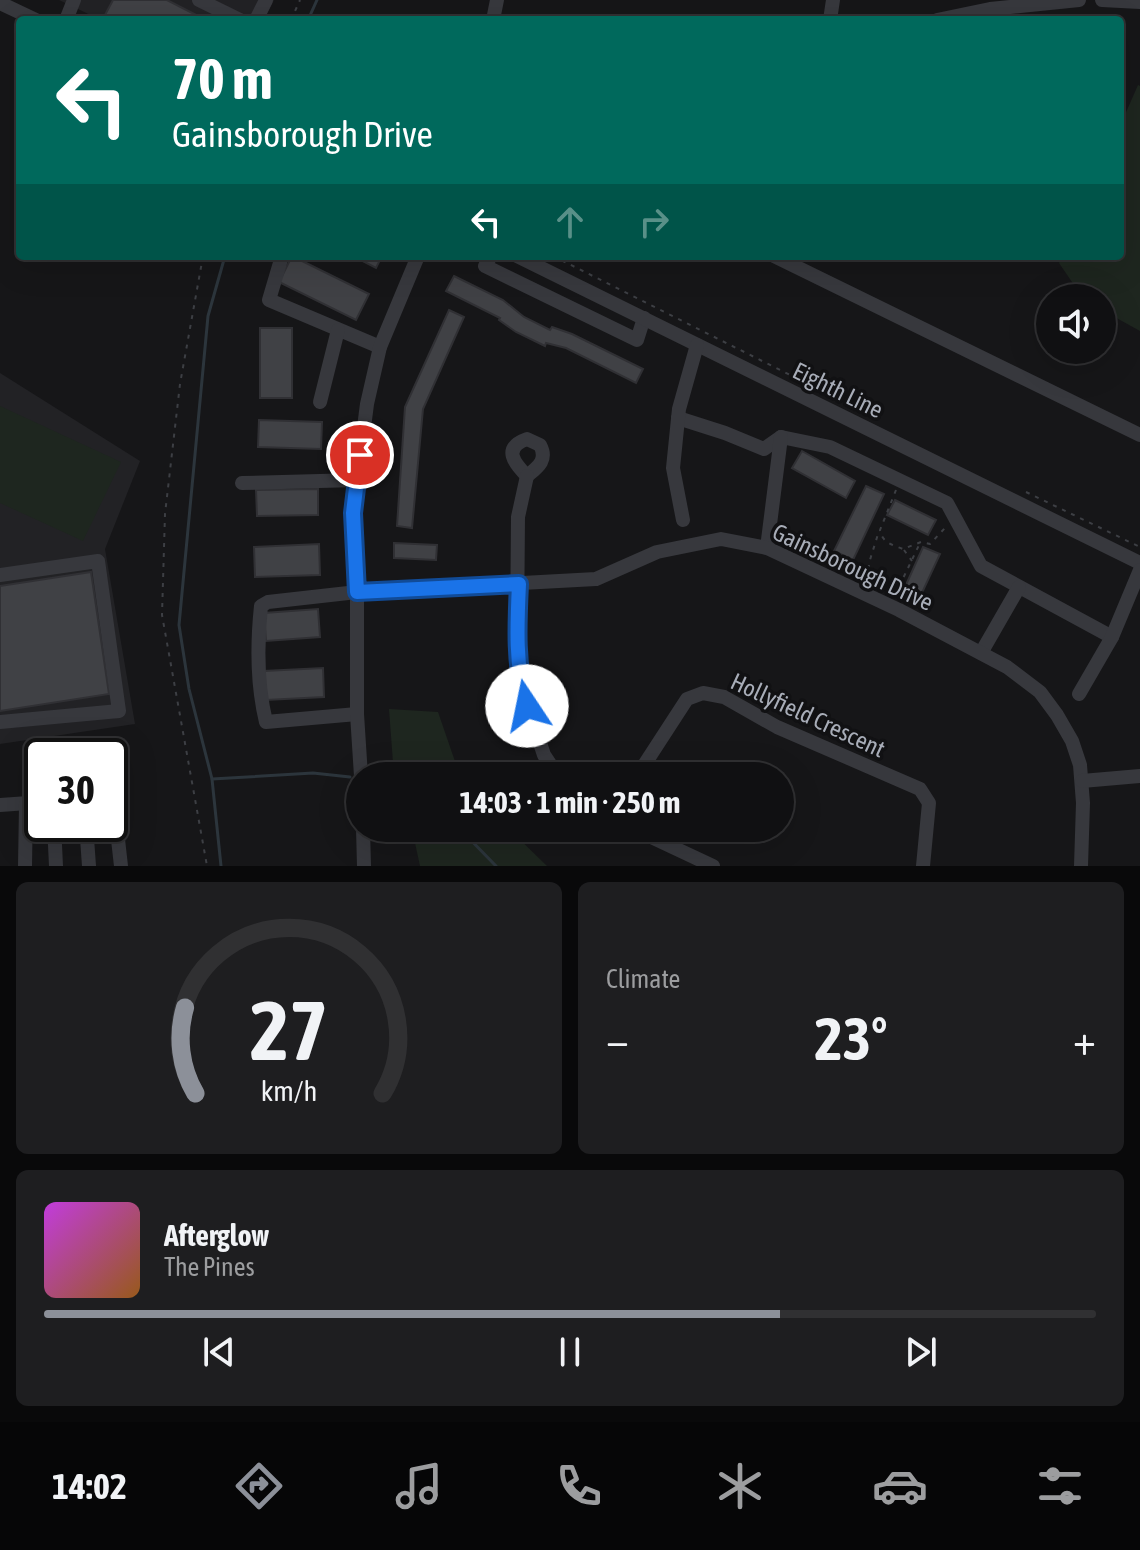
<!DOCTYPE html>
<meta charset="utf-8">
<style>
body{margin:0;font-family:"Asap Condensed",sans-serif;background:#1e1e20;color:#f1f3f6;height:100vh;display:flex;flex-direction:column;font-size:30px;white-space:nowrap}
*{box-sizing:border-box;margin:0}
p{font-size:26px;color:#9c9d9f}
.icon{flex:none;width:44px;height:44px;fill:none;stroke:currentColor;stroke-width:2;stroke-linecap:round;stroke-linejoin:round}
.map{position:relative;height:866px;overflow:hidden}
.sheet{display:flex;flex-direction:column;gap:16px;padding:16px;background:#09090a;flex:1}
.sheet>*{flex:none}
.banner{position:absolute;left:16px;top:16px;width:1108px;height:244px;border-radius:8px;box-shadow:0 8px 32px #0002,0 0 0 2px #303032;background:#00695c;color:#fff;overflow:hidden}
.tools{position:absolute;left:1036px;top:284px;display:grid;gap:16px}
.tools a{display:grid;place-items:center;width:80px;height:80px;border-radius:50%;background:#101012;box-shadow:0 8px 32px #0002,0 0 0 2px #303032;font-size:40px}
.speed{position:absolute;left:24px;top:738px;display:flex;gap:16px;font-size:40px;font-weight:700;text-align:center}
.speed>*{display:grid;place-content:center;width:104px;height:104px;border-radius:50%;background:#101012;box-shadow:0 8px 32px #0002,0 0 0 2px #303032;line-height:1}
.speed .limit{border:4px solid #111;border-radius:12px;background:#fff;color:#111}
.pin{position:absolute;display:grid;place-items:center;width:68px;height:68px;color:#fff;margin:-34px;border:4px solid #fff;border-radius:50%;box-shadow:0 2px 8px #0007}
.me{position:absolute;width:88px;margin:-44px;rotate:349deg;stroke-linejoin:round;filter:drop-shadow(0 0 6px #0008)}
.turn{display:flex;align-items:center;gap:28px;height:168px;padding:0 24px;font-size:36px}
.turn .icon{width:104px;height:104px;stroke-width:2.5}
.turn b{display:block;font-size:56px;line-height:68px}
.lanes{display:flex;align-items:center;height:76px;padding:0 24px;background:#0003;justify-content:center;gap:40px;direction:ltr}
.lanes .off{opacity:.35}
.big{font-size:60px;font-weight:700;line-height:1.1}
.sheet .widget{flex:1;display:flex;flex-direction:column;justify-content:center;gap:12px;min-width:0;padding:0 28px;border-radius:12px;background:#1e1e20}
.sheet .dial{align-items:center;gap:0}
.dial svg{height:208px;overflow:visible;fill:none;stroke:#303032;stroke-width:7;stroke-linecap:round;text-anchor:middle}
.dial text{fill:#f1f3f6;stroke:none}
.song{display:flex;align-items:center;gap:24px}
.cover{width:96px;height:96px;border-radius:12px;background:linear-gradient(135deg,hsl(290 70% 55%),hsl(30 70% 35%))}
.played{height:8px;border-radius:4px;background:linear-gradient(90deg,#8c9099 70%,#303032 70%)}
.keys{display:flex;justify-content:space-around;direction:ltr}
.heat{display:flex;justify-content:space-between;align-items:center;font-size:44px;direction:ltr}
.sheet .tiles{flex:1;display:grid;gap:16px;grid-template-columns:1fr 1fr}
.widget:last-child{grid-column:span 2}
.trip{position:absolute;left:346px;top:762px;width:448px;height:80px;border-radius:40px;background:#101012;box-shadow:0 8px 32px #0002,0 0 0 2px #303032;font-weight:700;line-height:80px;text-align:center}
.tab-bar{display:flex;height:128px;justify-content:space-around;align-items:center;background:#060607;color:#9c9d9f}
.tab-bar .icon{width:56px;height:56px}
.tab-bar .active{color:#8c9099}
.tab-bar b{font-size:36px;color:#f1f3f6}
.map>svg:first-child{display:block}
.built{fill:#222225}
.green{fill:#1e261f}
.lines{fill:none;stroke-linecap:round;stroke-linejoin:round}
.stream{stroke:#2c353c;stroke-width:3}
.building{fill:#404145;stroke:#303034;stroke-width:2}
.path{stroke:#3d3f44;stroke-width:2;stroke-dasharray:4 6;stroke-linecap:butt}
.minor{stroke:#37383d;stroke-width:14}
.route-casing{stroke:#114b97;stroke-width:20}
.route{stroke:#1a73e8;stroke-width:14}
.labels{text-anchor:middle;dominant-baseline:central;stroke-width:7;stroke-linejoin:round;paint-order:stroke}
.street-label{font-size:24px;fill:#a8adb8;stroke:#111113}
</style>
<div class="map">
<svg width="1140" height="866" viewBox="0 0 1140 866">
<rect width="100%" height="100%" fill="#161618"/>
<g class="built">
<polygon points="59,0 274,0 264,20 101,20"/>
<polygon points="0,373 140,461 105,549 135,724 0,744"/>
</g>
<g class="green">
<polygon points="1138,85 1140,86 1140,331 1102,310 1102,298 1083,298 1059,263 1062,256 1120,256 1120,126"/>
<polygon points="0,406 121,462 83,541 0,503"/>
<polygon points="389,709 438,712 460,776 394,776"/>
<polygon points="409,828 508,828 547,866 420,866 412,829"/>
</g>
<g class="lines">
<g class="stream">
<polyline points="308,20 317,0"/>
<polyline points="212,779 313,773 350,777"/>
<polyline points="459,828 496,866"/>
<polyline points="221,866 212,779 189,689 179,625 208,316 225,256"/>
</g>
</g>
<g class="building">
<polygon points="113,0 167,0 206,20 113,20 105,15"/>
<polygon points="292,256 369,294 356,320 279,282"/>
<polygon points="353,256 382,256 376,268"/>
<polygon points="454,276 503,300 524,317 550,330 552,327 572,334 643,369 636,383 566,348 546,343 545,346 516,332 499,320 500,318 446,291"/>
<polygon points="449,310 464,317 423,409 412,528 397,526 405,407"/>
<rect x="260" y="328" width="32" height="70"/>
<polygon points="259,420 322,422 321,449 258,447"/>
<polygon points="802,451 855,481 846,498 792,468"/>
<polygon points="866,486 884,494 853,560 834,551"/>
<polygon points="318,489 318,515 257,516 256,490"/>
<polygon points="895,500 936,520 928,535 887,515"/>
<polygon points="394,543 437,545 436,560 394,558"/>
<polygon points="319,544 320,575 255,577 254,547"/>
<polygon points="923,547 940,554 921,595 905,587"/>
<polygon points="91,572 109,694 0,711 0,586"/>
<polygon points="318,609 320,637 266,641 264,613"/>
<polygon points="323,668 324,697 266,700 264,671"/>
</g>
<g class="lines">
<g class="path">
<polyline points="291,20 300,0"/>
<polyline points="203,256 180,384 165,514 162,615 207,866"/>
<polyline points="553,256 798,379"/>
<path d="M896 490 880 530C882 543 893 545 903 549L921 542 930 544 945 528"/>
<polyline points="1026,492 1140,547"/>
<polyline points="904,550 912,561"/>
<polyline points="868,579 869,563 879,531"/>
<polyline points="895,595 920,543"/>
</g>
<g class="minor">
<polyline points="199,0 240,20"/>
<polyline points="1102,0 1140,2"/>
<polyline points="0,3 36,20"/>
<polyline points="66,20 74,0"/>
<polyline points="256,20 266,0"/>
<polyline points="493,20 497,0"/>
<polyline points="830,20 833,0"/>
<polyline points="937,20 990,9 1079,0"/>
<polyline points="282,256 269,300 380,347"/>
<polyline points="491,256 485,266 637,340 644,318"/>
<polyline points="517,256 1140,563"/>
<polyline points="774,256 1140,435"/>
<polyline points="320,402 338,330"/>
<polyline points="678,418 725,433 764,449 781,437 830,447 947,503 981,566 1112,637"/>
<path d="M527 439 540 445C548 460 538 467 527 476 514 463 502 448 527 439Z"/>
<polyline points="527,476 518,517 517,634 521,686 544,755 558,776"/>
<polyline points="242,483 357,480"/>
<polyline points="683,520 673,468 679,409 697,345"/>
<polyline points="767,548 781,437"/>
<polyline points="0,575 98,561 119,711 0,722"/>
<polyline points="981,653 1019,587"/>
<polyline points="1079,694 1112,637 1140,570"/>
<path d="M357 714 266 722C257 685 257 644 261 606L268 602 357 592 596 579 657 552 721 539 767 548 899 610 1007 667 1040 692 1057 715 1072 741 1080 765 1083 803 1081 866"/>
<polyline points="361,776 357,714 357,592 353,513 367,404 380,347 418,256"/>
<polyline points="637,776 687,699 703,693 724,697 777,727 920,789 929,803 923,866"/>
<polyline points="1082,781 1140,776"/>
<polyline points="110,798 114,804 121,866"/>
<polyline points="0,805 42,802"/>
<polyline points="54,824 56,866"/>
<polyline points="86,824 89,866"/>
<polyline points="363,828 364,866"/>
<polyline points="632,828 713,866"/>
<polyline points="25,866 26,804"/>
</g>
</g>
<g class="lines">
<defs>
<path id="route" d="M360 455 353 513 357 592 519 584C517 625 515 667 527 706"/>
</defs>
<use href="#route" class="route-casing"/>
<use href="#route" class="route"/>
</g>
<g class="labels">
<g class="street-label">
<text transform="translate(838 390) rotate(26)">Eighth Line</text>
<text transform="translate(853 567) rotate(25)">Gainsborough Drive</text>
<text transform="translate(808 715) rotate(25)">Hollyfield Crescent</text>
</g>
</g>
</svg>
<div class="tools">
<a><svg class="icon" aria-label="sound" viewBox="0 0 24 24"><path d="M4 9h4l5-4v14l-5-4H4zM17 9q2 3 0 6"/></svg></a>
</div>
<div class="speed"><div class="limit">30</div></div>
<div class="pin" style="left:360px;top:455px;background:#d93025"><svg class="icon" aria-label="arrive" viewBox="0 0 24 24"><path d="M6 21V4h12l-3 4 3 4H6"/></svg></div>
<svg class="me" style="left:527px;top:706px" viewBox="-20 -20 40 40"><circle r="19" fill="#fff"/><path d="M0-13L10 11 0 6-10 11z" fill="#1a73e8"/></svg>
<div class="trip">14:03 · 1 min · 250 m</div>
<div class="banner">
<div class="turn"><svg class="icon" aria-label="left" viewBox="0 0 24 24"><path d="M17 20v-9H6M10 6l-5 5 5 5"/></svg><div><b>70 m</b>Gainsborough Drive</div></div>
<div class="lanes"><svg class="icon" aria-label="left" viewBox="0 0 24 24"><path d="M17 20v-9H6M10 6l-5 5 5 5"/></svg><svg class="icon off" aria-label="ahead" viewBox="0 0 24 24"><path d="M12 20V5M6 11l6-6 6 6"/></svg><svg class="icon off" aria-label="right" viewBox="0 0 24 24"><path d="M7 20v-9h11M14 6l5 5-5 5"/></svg></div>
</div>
</div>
<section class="sheet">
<div class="tiles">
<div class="widget dial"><svg viewBox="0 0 100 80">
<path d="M14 69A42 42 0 1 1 86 69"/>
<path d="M14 69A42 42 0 0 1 10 36" stroke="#8c9099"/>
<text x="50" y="56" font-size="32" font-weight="700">27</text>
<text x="50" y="72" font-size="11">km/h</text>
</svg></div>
<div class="widget"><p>Climate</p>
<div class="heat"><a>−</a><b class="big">23°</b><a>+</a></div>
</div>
<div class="widget">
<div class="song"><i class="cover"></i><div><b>Afterglow</b><p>The Pines</p></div></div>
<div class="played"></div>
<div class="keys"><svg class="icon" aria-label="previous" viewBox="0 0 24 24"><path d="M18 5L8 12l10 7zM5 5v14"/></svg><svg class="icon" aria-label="pause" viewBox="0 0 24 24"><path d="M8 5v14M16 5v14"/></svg><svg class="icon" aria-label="next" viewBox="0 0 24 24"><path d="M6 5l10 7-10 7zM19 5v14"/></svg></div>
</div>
</div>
</section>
<nav class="tab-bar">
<b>14:02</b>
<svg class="icon active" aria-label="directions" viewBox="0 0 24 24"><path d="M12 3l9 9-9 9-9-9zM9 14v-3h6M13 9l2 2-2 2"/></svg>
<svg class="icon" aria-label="music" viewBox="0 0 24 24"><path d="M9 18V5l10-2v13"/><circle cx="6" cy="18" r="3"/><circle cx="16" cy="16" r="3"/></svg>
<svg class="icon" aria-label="phone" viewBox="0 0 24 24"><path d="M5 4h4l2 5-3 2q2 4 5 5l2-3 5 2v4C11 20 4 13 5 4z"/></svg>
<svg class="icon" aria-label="climate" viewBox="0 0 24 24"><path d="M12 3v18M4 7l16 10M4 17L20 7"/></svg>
<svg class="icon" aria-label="car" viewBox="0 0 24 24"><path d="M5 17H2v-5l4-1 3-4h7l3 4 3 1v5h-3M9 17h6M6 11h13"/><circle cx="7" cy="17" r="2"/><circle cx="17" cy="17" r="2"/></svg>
<svg class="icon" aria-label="filters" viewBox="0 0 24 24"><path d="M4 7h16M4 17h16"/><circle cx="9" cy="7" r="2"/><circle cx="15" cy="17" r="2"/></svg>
</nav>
